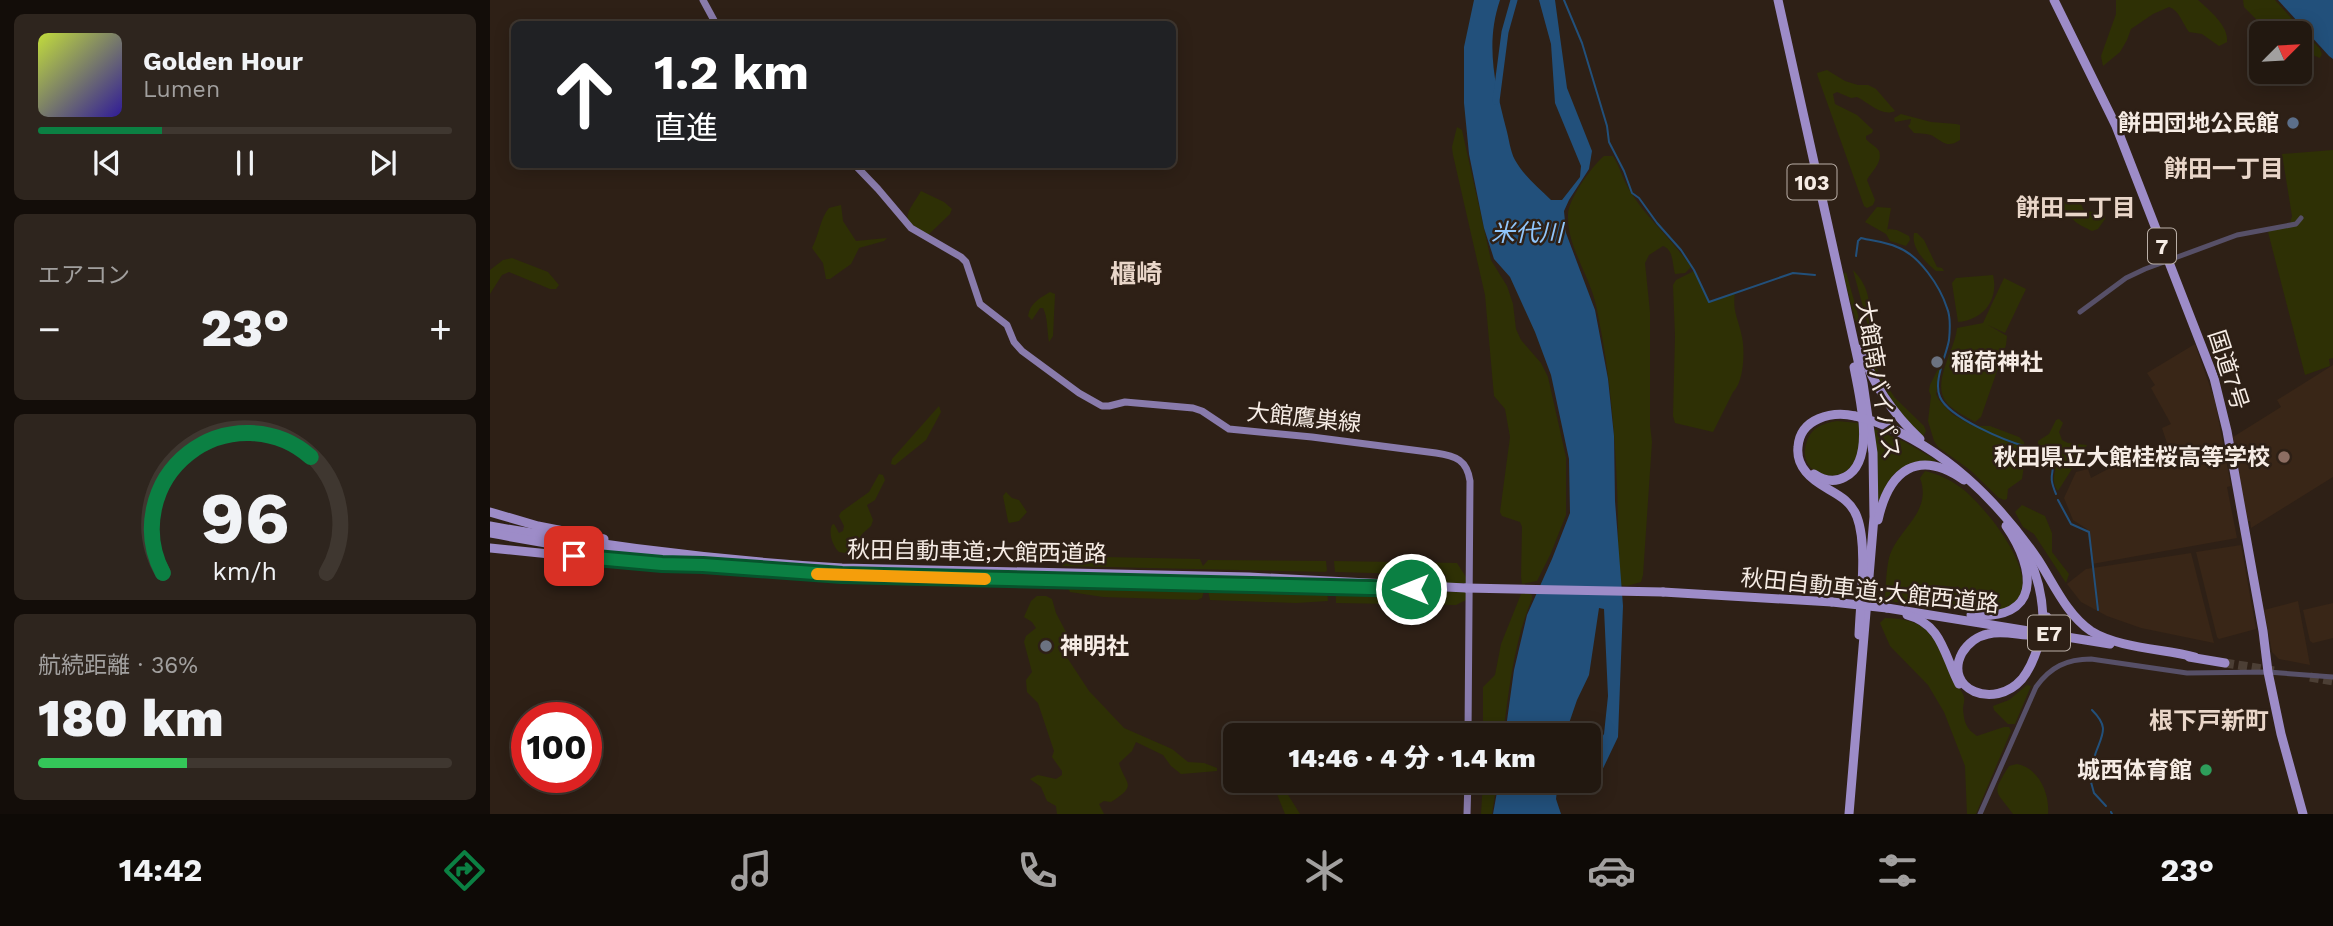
<!DOCTYPE html>
<html lang="ja">
<meta charset="utf-8">
<style>
body{margin:0;font-family:"Work Sans","Noto Sans JP",sans-serif;background:#2e251e;color:#f1f3f6;height:100vh;display:flex;flex-direction:column;font-size:26px;white-space:nowrap}
*{box-sizing:border-box;margin:0}
p{font-size:23px;color:#a2a09f}
.icon{flex:none;width:38px;height:38px;fill:none;stroke:currentColor;stroke-width:2;stroke-linecap:round;stroke-linejoin:round}
.map{position:relative;flex:1;overflow:hidden}
.panel{display:flex;flex-direction:column;gap:14px;padding:14px;background:#130d09;width:490px}
.panel>*{flex:none}
.guide{position:absolute;left:21px;top:21px;width:665px;height:147px;border-radius:10px;box-shadow:0 4px 18px #0003,0 0 0 2px #3f3730;background:#202124;color:#fff;overflow:hidden}
.needle{width:46px;rotate:66deg}
.controls{position:absolute;left:1759px;top:21px;display:grid;gap:14px}
.controls a{display:grid;place-items:center;width:63px;height:63px;border-radius:10px;background:#221810;box-shadow:0 4px 18px #0003,0 0 0 2px #3f3730;font-size:35px}
.speed{position:absolute;left:21px;top:702px;display:flex;gap:14px;font-size:35px;font-weight:700;text-align:center}
.speed>*{display:grid;place-content:center;width:91px;height:91px;border-radius:50%;background:#221810;box-shadow:0 4px 18px #0003,0 0 0 2px #3f3730;line-height:1}
.speed .limit{border:10px solid #d22;background:#fff;color:#111}
.pin{position:absolute;display:grid;place-items:center;width:60px;height:60px;color:#fff;margin:-30px;border-radius:14px;box-shadow:0 4px 10px #0006}
.me{position:absolute;width:77px;margin:-38px;rotate:270deg;stroke-linejoin:round;filter:drop-shadow(0 0 5px #0008)}
.turn{display:flex;align-items:center;gap:24px;height:147px;padding:0 28px;font-size:32px}
.turn .icon{width:91px;height:91px;stroke-width:2.5}
.turn b{display:block;font-size:49px;line-height:60px}
.big{font-size:52px;font-weight:800;line-height:1.1}
.panel .card{flex:1;display:flex;flex-direction:column;justify-content:center;gap:10px;min-width:0;padding:0 24px;border-radius:10px;background:#2e251e}
.panel .dial{align-items:center;gap:0}
.dial svg{height:182px;overflow:visible;fill:none;stroke:#3f3730;stroke-width:7;stroke-linecap:round;text-anchor:middle}
.dial text{fill:#f1f3f6;stroke:none}
.song{display:flex;align-items:center;gap:21px}
.cover{width:84px;height:84px;border-radius:10px;background:linear-gradient(135deg,hsl(70 70% 55%),hsl(250 70% 35%))}
.played{height:7px;border-radius:4px;background:linear-gradient(90deg,#0b8043 30%,#3f3730 30%)}
.keys{display:flex;justify-content:space-around;direction:ltr}
.heat{display:flex;justify-content:space-between;align-items:center;font-size:38px;direction:ltr}
.charge{height:10px;border-radius:5px;background:linear-gradient(90deg,#34c759 36%,#3f3730 0)}
.trip{position:absolute;left:733px;top:723px;width:378px;height:70px;border-radius:10px;background:#221810;box-shadow:0 4px 18px #0003,0 0 0 2px #3f3730;font-weight:800;line-height:70px;text-align:center}
.tabs{display:flex;height:112px;justify-content:space-around;align-items:center;background:#0e0a06;color:#a2a09f}
.tabs .icon{width:49px;height:49px}
.tabs .current{color:#0b8043}
.tabs b{font-size:32px;color:#f1f3f6}
main{display:flex;flex:1;min-height:0}
.map>svg:first-child{display:block}
.built{fill:#392617}
.green{fill:#2e3005}
.water{fill:#22507b}
.lines{fill:none;stroke-linecap:round;stroke-linejoin:round}
.stream{stroke:#22507b;stroke-width:2}
.river{stroke:#22507b;stroke-width:7}
.highway-tunnel{stroke:#4c3f35;stroke-width:9;stroke-dasharray:9 4.5;stroke-linecap:butt}
.minor{stroke:#575068;stroke-width:5}
.major{stroke:#897bac;stroke-width:7}
.highway{stroke:#9d8cc8;stroke-width:9}
.highway-bridge{stroke:#9d8cc8;stroke-width:9}
.route-casing{stroke:#07532c;stroke-width:18}
.route{stroke:#0b8043;stroke-width:12}
.slow{stroke:#f59e0b;stroke-width:12}
.service-dot{fill:#5c6f8a;stroke:#2e2016;stroke-width:2.5}
.worship-dot{fill:#6b7280;stroke:#2e2016;stroke-width:2.5}
.education-dot{fill:#8d6e63;stroke:#2e2016;stroke-width:2.5}
.leisure-dot{fill:#2e9e5b;stroke:#2e2016;stroke-width:2.5}
.labels{text-anchor:middle;dominant-baseline:central;stroke-width:5;stroke-linejoin:round;paint-order:stroke}
.shield{fill:#2e2016;stroke:#baafa7;stroke-width:2}
.shield-label{font-size:21px;font-weight:bold;fill:#f6ece5}
.poi-label{font-size:23px;font-weight:bold;fill:#f6ece5;stroke:#2e2016;text-anchor:end}
.street-label{font-size:23px;fill:#f6ece5;stroke:#2e2016}
.neighbourhood-label{font-size:24px;font-weight:bold;fill:#e9d6c9;stroke:#2e2016}
.water-label{font-size:24px;font-style:italic;fill:#90c5fb;stroke:#2e2016}
.quarter-label{font-size:26px;font-weight:bold;fill:#e9d6c9;stroke:#2e2016}
</style>
<main>
<section class="panel">
<div class="card">
<div class="song"><i class="cover"></i><div><b>Golden Hour</b><p>Lumen</p></div></div>
<div class="played"></div>
<div class="keys"><svg class="icon" aria-label="previous" viewBox="0 0 24 24"><path d="M18 5L8 12l10 7zM5 5v14"/></svg><svg class="icon" aria-label="pause" viewBox="0 0 24 24"><path d="M8 5v14M16 5v14"/></svg><svg class="icon" aria-label="next" viewBox="0 0 24 24"><path d="M6 5l10 7-10 7zM19 5v14"/></svg></div>
</div>
<div class="card"><p>エアコン</p>
<div class="heat"><a>−</a><b class="big">23°</b><a>+</a></div>
</div>
<div class="card dial"><svg viewBox="0 0 100 80">
<path d="M14 69A42 42 0 1 1 86 69"/>
<path d="M14 69A42 42 0 0 1 79 18" stroke="#0b8043"/>
<text x="50" y="56" font-size="32" font-weight="700">96</text>
<text x="50" y="72" font-size="11">km/h</text>
</svg></div>
<div class="card"><p>航続距離 · 36%</p><b class="big">180 km</b><div class="charge"></div></div>
</section>
<div class="map">
<svg width="1843" height="814" viewBox="0 0 1843 814">
<rect width="100%" height="100%" fill="#2e2016"/>
<g class="built">
<polygon points="1705,344 1725,401 1741,486 1737,487 1747,538 1602,564 1597,529 1583,520 1574,498 1586,472 1598,469 1601,478 1635,460 1677,443 1672,428 1681,424 1661,388 1665,385 1657,373"/>
<polygon points="1843,365 1843,477 1761,528 1760,521 1758,521 1751,487 1743,437 1791,407 1787,400"/>
<polygon points="1751,545 1766,629 1729,639 1727,637 1706,552"/>
<polygon points="1701,553 1724,643 1651,628 1617,616 1591,602 1577,584 1596,569"/>
<polygon points="1808,601 1820,665 1789,659 1782,652 1774,610"/>
<polygon points="1843,603 1843,638 1823,643 1820,641 1813,610"/>
</g>
<g class="green">
<path d="M1626 0H1708C1719 10 1739 26 1737 42L1729 46 1712 34 1699 32C1692 23 1690 11 1679 7L1663 14 1641 29 1637 40 1630 52 1613 66 1611 56 1626 14Z"/>
<polygon points="1753,0 1785,0 1830,49 1832,54 1830,58 1810,50 1810,33 1780,33 1754,7"/>
<path d="M1337 70 1355 81 1368 85H1378L1386 89 1405 111C1392 117 1379 103 1367 97L1361 98 1347 92 1343 94 1345 104 1367 115 1383 130 1382 133 1376 136V139C1379 143 1387 147 1389 151 1393 162 1382 171 1377 180L1385 200 1383 205 1377 208 1374 206 1328 77 1327 73Z"/>
<path d="M1411 114 1441 122 1466 124 1470 125V140C1458 148 1454 143 1443 136 1437 133 1431 134 1424 133L1418 126 1420 124 1421 119 1405 122 1404 118Z"/>
<polygon points="967,127 972,130 1001,260 1017,286 1023,304 1026,329 1031,340 1051,363 1058,377 1076,457 1076,515 1061,553 1047,581 1032,584 1031,577 1032,527 1030,522 1012,516 1010,512 1020,437 1015,409 1004,396 995,295 963,155 962,147"/>
<polygon points="1843,150 1843,358 1839,359 1840,366 1815,375 1778,232 1800,223 1802,216 1792,154"/>
<path d="M1114 156H1123C1130 167 1133 180 1140 191 1157 219 1183 240 1201 267L1195 273 1185 274C1182 264 1184 250 1173 246L1159 255 1155 263 1160 312V425L1162 442 1153 575 1151 582 1137 586 1130 585 1128 575C1129 486 1125 397 1107 310 1101 276 1077 249 1078 214 1079 198 1102 166 1114 156Z"/>
<path d="M431 191 454 202 462 209 460 214 438 235C407 219 417 215 431 191Z"/>
<path d="M1571 198 1580 205 1589 199 1594 211 1614 213 1615 219 1608 229 1602 231C1588 224 1584 223 1576 210L1565 211 1566 202Z"/>
<path d="M351 205 353 221 366 241 397 238 394 241 369 248 361 264 340 279H336L333 263 322 248C329 235 330 219 339 208Z"/>
<polygon points="1387,207 1401,208 1397,231 1398,229 1407,230 1419,236 1420,240 1416,246 1400,241 1396,234 1375,222"/>
<path d="M1424 233H1427L1434 240 1447 267 1452 268 1454 271H1446C1435 262 1421 248 1424 233Z"/>
<polygon points="22,258 58,272 69,285 66,289 60,289 19,272 12,275 0,294 0,270 13,260"/>
<path d="M1363 270C1380 287 1381 306 1379 329Z"/>
<path d="M1204 271 1219 303 1245 293C1242 312 1249 320 1252 337 1255 351 1254 382 1243 392L1223 432 1185 423 1183 416 1185 336 1183 285 1186 280Z"/>
<path d="M1356 272 1372 329 1389 374 1405 398 1434 426 1436 431 1433 437C1382 395 1370 335 1353 274Z"/>
<path d="M1503 275C1509 300 1493 320 1468 322L1462 283 1466 278Z"/>
<path d="M1514 278 1536 289 1515 333 1498 325 1517 336 1516 345 1491 417 1485 422C1477 417 1468 413 1461 407 1437 387 1465 352 1467 328L1493 323Z"/>
<path d="M560 292 565 294 563 336 559 342C557 332 558 317 553 308H550L542 320 538 316C540 303 550 298 560 292Z"/>
<polygon points="1449,367 1451,369 1446,394 1449,400 1462,414 1483,426 1500,426 1529,437 1534,442 1536,452 1532,479 1518,489 1517,499 1514,500 1509,498 1480,470 1448,447 1444,441 1438,421 1441,396 1439,391 1440,385"/>
<polygon points="449,406 451,412 436,440 405,465 401,464 402,459"/>
<path d="M1569 419 1573 423 1569 432 1572 440 1578 443 1597 445 1568 491C1559 479 1568 470 1566 457L1548 447V441L1559 434 1566 420Z"/>
<path d="M1347 421 1368 423C1386 494 1300 486 1317 441 1322 427 1334 423 1347 421Z"/>
<path d="M1384 429 1415 442 1446 460C1436 465 1422 463 1412 468 1400 474 1393 490 1390 501H1388Z"/>
<path d="M1435 471C1448 474 1459 479 1470 487 1494 504 1567 591 1514 611 1509 612 1502 611 1497 612L1396 601 1395 598C1396 585 1396 571 1399 558 1407 529 1443 513 1430 478Z"/>
<path d="M389 474 393 475 395 480 385 500 377 505 383 520 381 526 372 534 362 550 355 553 349 552C343 546 338 534 342 525L344 524 349 533 353 531 354 526 349 516 351 512 379 492Z"/>
<polygon points="516,492 522,498 529,500 537,512 529,521 519,523 518,521 513,496"/>
<polygon points="1532,505 1555,516 1562,533 1562,552 1579,574 1576,583 1544,534 1533,527 1525,512"/>
<polygon points="614,557 710,559 713,566 718,560 836,561 837,571 835,572 572,566 574,563"/>
<polygon points="844,561 967,563 976,577 976,583 956,583 956,575 845,572"/>
<polygon points="579,585 837,591 838,601 806,603 720,600 718,591 714,591 712,598 707,600 613,597 580,592 577,586"/>
<polygon points="846,590 976,592 976,600 966,605 846,603"/>
<path d="M1038 593 1042 595V599C1024 641 1019 690 1013 735H993V687L1005 675 1011 644 1031 594Z"/>
<path d="M547 596H556L562 599 566 613 578 636 575 651 578 659 599 691 634 728 682 749 698 762 714 763 727 768V771L691 774 681 766 673 755 646 742 642 751 629 763C635 785 649 784 621 802L614 801 609 804 614 814H567L566 806 557 801 551 787 540 779 548 775 566 779 572 775V771L562 757 564 751 548 703 537 692 536 680 542 672 534 642 536 636 546 628 542 622 534 617 541 601Z"/>
<path d="M1395 618C1443 619 1446 640 1463 678 1465 684 1473 691 1474 697 1475 701 1473 705 1473 709 1474 722 1476 729 1487 736L1514 727H1519L1521 731 1486 814H1477L1475 766 1454 712 1438 685 1400 646 1390 623Z"/>
<polygon points="1537,685 1541,686 1525,724 1518,724 1504,710 1503,706 1519,700"/>
<path d="M1527 764C1549 768 1560 794 1558 814H1523C1505 789 1501 795 1519 766Z"/>
<polygon points="775,781 790,782 810,814 795,814 784,787"/>
<polygon points="993,781 1007,781 1002,814 991,814"/>
</g>
<g class="water">
<path d="M984 0H1010C995 44 1005 85 1016 128 1019 138 1020 151 1025 160 1034 176 1048 187 1061 200H1072L1090 177 1091 166 1065 103 1061 44 1049 0H1065L1077 88 1102 151 1099 169 1079 200 1074 211 1076 233 1105 310 1118 379 1124 436 1125 501 1133 606 1128 737 1108 779 1099 771 1102 752 1114 734 1118 696 1114 609 1109 608 1099 675 1087 700 1075 735H1015L1024 670 1037 615 1062 559 1080 513 1079 459 1061 375 1045 332 1020 277 1004 259 994 228 979 154 974 103V47Z"/>
<polygon points="1788,0 1843,0 1843,59 1839,56"/>
<polygon points="1009,781 1068,781 1066,799 1071,814 1003,814"/>
</g>
<g class="lines">
<g class="stream">
<polyline points="1074,0 1092,43 1117,126 1119,142 1134,171 1142,193 1149,198 1167,223 1191,250 1204,270 1219,302 1303,273 1325,275"/>
<path d="M1366 256 1368 241 1371 238C1383 241 1396 242 1407 247 1429 255 1450 286 1457 308 1461 317 1460 330 1459 340 1456 357 1443 381 1450 397 1459 418 1516 441 1537 447"/>
<path d="M1548 451 1563 458C1565 475 1557 473 1566 494"/>
<polyline points="1568,500 1581,524 1599,532 1608,610"/>
<path d="M1601 776C1603 768 1603 760 1606 752 1613 733 1619 727 1602 710"/>
<polyline points="1601,782 1604,793 1616,806"/>
<polyline points="1621,812 1622,814"/>
</g>
<polyline class="river" points="1006,101 1015,32 1024,0"/>
<g class="highway-tunnel">
<polyline points="1735,663 1785,671"/>
<polyline points="1820,677 1843,681"/>
</g>
<g class="minor">
<polyline points="1590,312 1636,278 1655,269 1747,235 1806,224 1811,218"/>
<path d="M1490 814 1546 687C1560 667 1577 659 1601 659L1697 673 1778 672 1843 677"/>
</g>
<g class="major">
<polyline points="213,0 226,24"/>
<path d="M364 164 388 189 421 228 471 257 476 262 490 304 517 325 524 342 532 351 589 393 612 406H619L635 402 703 408 712 411 739 429 822 437 946 453C966 456 977 460 980 481L978 735"/>
<polyline points="977,814 978,780"/>
</g>
<g class="highway">
<polyline points="1288,0 1373,383 1383,453 1384,517 1359,814"/>
<polyline points="1564,0 1626,126 1724,378 1737,431 1773,631 1778,672 1791,734 1813,814"/>
<path d="M1371 349C1383 385 1402 413 1430 439"/>
<path d="M1365 416C1342 411 1310 418 1308 447 1307 456 1310 465 1316 472 1331 491 1358 492 1367 517 1378 546 1370 603 1369 635"/>
<path d="M1386 422C1455 449 1505 498 1547 558 1563 582 1576 614 1601 631 1628 648 1674 649 1705 657"/>
<path d="M1324 474C1333 480 1344 483 1355 477 1387 461 1369 395 1364 367"/>
<polyline points="0,512 48,526 114,539"/>
<path d="M1388 520C1399 470 1428 448 1474 480"/>
<path d="M0 526C117 547 234 561 352 568L759 577 976 588"/>
<path d="M0 533C96 551 192 564 289 571 470 585 653 580 834 587"/>
<path d="M1533 547C1546 569 1552 591 1553 617"/>
<polyline points="0,548 138,562"/>
<polyline points="1173,592 1342,602"/>
<polyline points="1397,608 1620,644"/>
<path d="M1417 615C1452 624 1454 655 1469 684"/>
<path d="M1481 615C1551 621 1547 571 1516 526"/>
<path d="M1537 635C1524 634 1511 631 1498 634 1488 636 1478 643 1472 653 1453 689 1504 711 1532 679 1541 668 1546 654 1550 640"/>
<polyline points="1699,657 1735,663"/>
</g>
<g class="highway-bridge">
<polyline points="1365,416 1386,422"/>
<polyline points="976,588 1173,592"/>
<polyline points="1342,602 1397,608"/>
<polyline points="1553,640 1557,617"/>
</g>
</g>
<g class="lines">
<defs>
<polyline id="route" points="84,556 172,564 213,565 352,575 921,589"/>
</defs>
<use href="#route" class="route-casing"/>
<use href="#route" class="route"/>
<polyline class="slow" points="327,574 495,579"/>
</g>
<circle class="service-dot" cx="1803" cy="123" r="7"/>
<g class="worship-dot">
<circle cx="1447" cy="362" r="7"/>
<circle cx="556" cy="646" r="7"/>
</g>
<circle class="education-dot" cx="1794" cy="457" r="7"/>
<circle class="leisure-dot" cx="1716" cy="770" r="7"/>
<g class="labels">
<g class="shield">
<rect x="1297.5" y="164.5" width="49" height="35" rx="5"/>
<rect x="1658" y="228.5" width="28" height="35" rx="5"/>
<rect x="1538" y="615.5" width="42" height="35" rx="5"/>
</g>
<g class="shield-label">
<text x="1322" y="182">103</text>
<text x="1672" y="246">7</text>
<text x="1559" y="633">E7</text>
</g>
<g class="poi-label">
<text x="1789" y="123">餅田団地公民館</text>
<text x="1461" y="362" text-anchor="start">稲荷神社</text>
<text x="1780" y="457">秋田県立大館桂桜高等学校</text>
<text x="570" y="646" text-anchor="start">神明社</text>
<text x="1702" y="770">城西体育館</text>
</g>
<g class="street-label">
<text transform="translate(1738 370) rotate(72)">国道7号</text>
<text transform="translate(1388 380) rotate(80)">大館南バイパス</text>
<text transform="translate(814 418) rotate(6)">大館鷹巣線</text>
<text transform="translate(487 552) rotate(1)">秋田自動車道;大館西道路</text>
<text transform="translate(1380 591) rotate(6)">秋田自動車道;大館西道路</text>
</g>
<g class="neighbourhood-label">
<text x="1734" y="169">餅田一丁目</text>
<text x="1586" y="208">餅田二丁目</text>
<text x="1719" y="721">根下戸新町</text>
</g>
<g class="water-label">
<text x="1037" y="233">米代川</text>
</g>
<g class="quarter-label">
<text x="646" y="274">櫃崎</text>
</g>
</g>
</svg>
<div class="controls">
<a><svg class="needle" viewBox="-14 -14 28 28"><path d="M0-13l5 13h-10z" fill="#e53935"/><path d="M0 13l5-13h-10z" fill="#a2a09f"/></svg></a>
</div>
<div class="speed"><div class="limit">100</div></div>
<div class="pin" style="left:84px;top:556px;background:#d93025"><svg class="icon" aria-label="arrive" viewBox="0 0 24 24"><path d="M6 21V4h12l-3 4 3 4H6"/></svg></div>
<svg class="me" style="left:921px;top:589px" viewBox="-20 -20 40 40"><circle r="17" fill="#0b8043" stroke="#fff" stroke-width="3"/><path d="M0-11L8 9 0 5-8 9z" fill="#fff"/></svg>
<div class="trip">14:46 · 4 分 · 1.4 km</div>
<div class="guide">
<div class="turn"><svg class="icon" aria-label="ahead" viewBox="0 0 24 24"><path d="M12 20V5M6 11l6-6 6 6"/></svg><div><b>1.2 km</b>直進</div></div>
</div>
</div>
</main>
<nav class="tabs">
<b>14:42</b>
<svg class="icon current" aria-label="directions" viewBox="0 0 24 24"><path d="M12 3l9 9-9 9-9-9zM9 14v-3h6M13 9l2 2-2 2"/></svg>
<svg class="icon" aria-label="music" viewBox="0 0 24 24"><path d="M9 18V5l10-2v13"/><circle cx="6" cy="18" r="3"/><circle cx="16" cy="16" r="3"/></svg>
<svg class="icon" aria-label="phone" viewBox="0 0 24 24"><path d="M5 4h4l2 5-3 2q2 4 5 5l2-3 5 2v4C11 20 4 13 5 4z"/></svg>
<svg class="icon" aria-label="climate" viewBox="0 0 24 24"><path d="M12 3v18M4 7l16 10M4 17L20 7"/></svg>
<svg class="icon" aria-label="car" viewBox="0 0 24 24"><path d="M5 17H2v-5l4-1 3-4h7l3 4 3 1v5h-3M9 17h6M6 11h13"/><circle cx="7" cy="17" r="2"/><circle cx="17" cy="17" r="2"/></svg>
<svg class="icon" aria-label="filters" viewBox="0 0 24 24"><path d="M4 7h16M4 17h16"/><circle cx="9" cy="7" r="2"/><circle cx="15" cy="17" r="2"/></svg>
<b>23°</b>
</nav>
